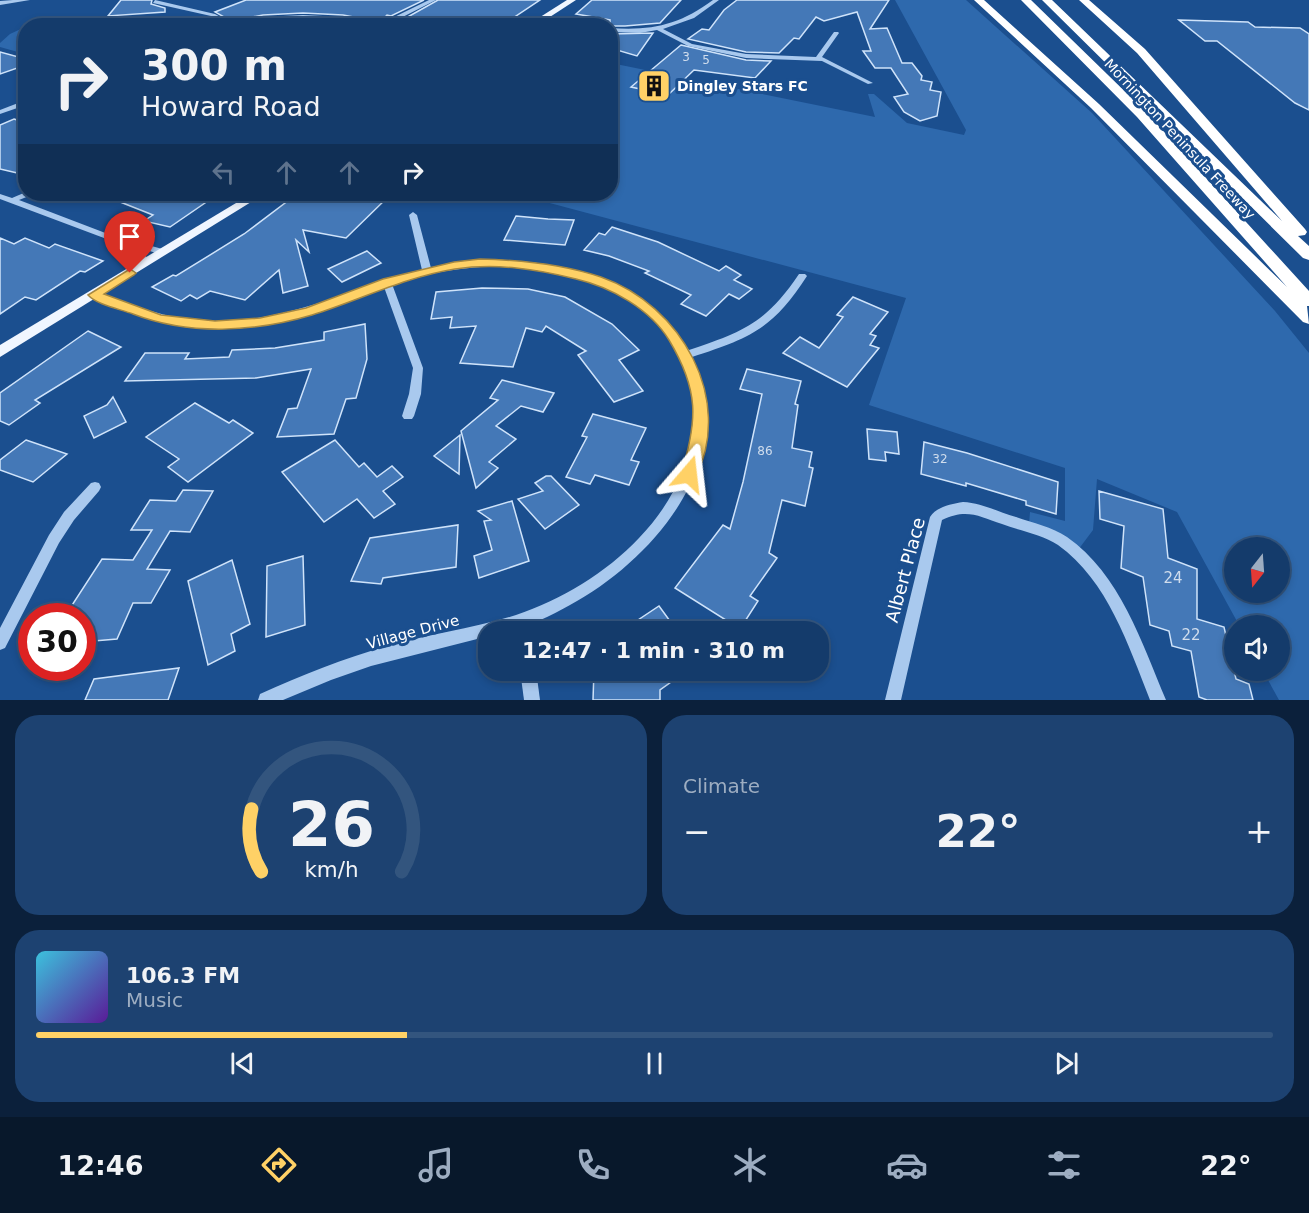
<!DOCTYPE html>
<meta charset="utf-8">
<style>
body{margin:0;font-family:"DejaVu Sans",sans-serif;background:#1d4271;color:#f1f3f6;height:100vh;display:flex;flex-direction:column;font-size:22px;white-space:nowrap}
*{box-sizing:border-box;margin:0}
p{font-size:20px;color:#9dadc1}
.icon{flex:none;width:33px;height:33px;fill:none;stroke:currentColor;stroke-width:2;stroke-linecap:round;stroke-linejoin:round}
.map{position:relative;height:700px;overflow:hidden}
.panel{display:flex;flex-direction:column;gap:15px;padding:15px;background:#0b203b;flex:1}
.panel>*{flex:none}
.top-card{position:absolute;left:18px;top:18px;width:600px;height:183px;border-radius:24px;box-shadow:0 3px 9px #0003,0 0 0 2px #33557e;background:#143b6b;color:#f1f3f6;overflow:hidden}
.needle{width:39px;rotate:197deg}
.controls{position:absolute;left:1224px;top:537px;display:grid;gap:12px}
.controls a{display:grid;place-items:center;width:66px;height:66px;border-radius:50%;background:#143b6b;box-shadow:0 3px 9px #0003,0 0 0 2px #33557e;font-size:30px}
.speed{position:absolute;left:18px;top:603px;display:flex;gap:12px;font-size:30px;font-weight:700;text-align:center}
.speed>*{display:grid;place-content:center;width:78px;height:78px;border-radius:50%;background:#143b6b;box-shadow:0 3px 9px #0003,0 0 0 2px #33557e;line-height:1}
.speed .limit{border:9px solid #d22;background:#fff;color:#111}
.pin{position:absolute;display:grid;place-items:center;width:51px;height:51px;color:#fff;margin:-62px -26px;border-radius:50% 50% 50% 0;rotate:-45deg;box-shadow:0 0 6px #0007}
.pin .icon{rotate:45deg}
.me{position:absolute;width:66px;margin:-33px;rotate:17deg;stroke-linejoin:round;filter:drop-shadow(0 0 4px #0008)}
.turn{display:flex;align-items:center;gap:21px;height:126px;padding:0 24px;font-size:27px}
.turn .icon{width:78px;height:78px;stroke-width:2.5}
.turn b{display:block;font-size:42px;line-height:51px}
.lanes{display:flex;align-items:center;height:57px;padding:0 24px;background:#0003;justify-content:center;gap:30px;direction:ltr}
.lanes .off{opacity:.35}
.big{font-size:45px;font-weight:700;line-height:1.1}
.panel .tile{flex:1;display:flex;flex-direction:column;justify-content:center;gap:9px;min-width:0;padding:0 21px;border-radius:24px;background:#1d4271}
.panel .dial{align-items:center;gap:0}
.dial svg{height:156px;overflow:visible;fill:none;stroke:#33557e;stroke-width:7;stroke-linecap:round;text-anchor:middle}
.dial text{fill:#f1f3f6;stroke:none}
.song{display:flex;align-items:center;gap:18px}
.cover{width:72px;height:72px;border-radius:9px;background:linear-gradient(135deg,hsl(190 70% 55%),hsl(270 70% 35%))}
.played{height:6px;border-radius:3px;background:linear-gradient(90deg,#ffd166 30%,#33557e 30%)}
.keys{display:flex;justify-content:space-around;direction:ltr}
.heat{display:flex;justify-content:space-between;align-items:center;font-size:33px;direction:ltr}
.panel .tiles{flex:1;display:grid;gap:15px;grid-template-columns:1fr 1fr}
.tile:last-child{grid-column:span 2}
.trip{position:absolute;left:478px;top:621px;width:351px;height:60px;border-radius:24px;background:#143b6b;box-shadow:0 3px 9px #0003,0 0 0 2px #33557e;font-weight:700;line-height:60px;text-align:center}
.menu{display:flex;height:96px;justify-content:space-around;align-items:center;background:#08182b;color:#9dadc1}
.menu .icon{width:42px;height:42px}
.menu .current{color:#ffd166}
.menu b{font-size:27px;color:#f1f3f6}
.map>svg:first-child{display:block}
.green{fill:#2e69ad;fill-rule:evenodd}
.building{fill:#4478b7;stroke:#cfe3fa;stroke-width:1.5}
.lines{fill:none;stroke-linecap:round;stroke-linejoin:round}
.minor{fill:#a9c9ee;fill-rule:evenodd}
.major{fill:#f0f6ff;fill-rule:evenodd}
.highway{fill:#fff;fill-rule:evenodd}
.route{fill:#ffd166;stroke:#a68842;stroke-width:1.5}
.labels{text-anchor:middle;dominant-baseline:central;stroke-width:6;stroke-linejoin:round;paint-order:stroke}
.number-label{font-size:12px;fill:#d0dded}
.far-poi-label{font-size:14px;font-weight:bold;fill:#fff;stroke:#1b4f8f;text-anchor:start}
.far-street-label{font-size:14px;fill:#fff;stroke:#1b4f8f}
.near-number-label{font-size:15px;fill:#d0dded}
.street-label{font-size:15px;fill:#fff;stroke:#1b4f8f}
.near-street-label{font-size:18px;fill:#fff;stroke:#1b4f8f}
</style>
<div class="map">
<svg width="1309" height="700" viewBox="0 0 1309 700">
<rect width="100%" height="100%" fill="#1b4f8f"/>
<g class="green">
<path d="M895 0H966L1092 113 1275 311 1309 353V700H1279L1263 671 1280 670V626L1239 625 1177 512 1097 479 1093 530 1078 550 1029 524 1030 512 1065 521V468L869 405 906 298 516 194H610L611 63 875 117 868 94H874L907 123 964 135 966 130ZM1234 548H1280V592H1234Z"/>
<polygon points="77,19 114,25 31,25"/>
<polygon points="25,27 25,54 0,47 0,43 10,34"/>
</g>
<g class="building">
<polygon points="121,0 152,0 151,4 165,8 165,12 108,16"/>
<polygon points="246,0 424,0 391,16 387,15 380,22 343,15 303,13 263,15 231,21 215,12"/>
<polygon points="438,0 540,0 501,26 438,26 404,19"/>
<polygon points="592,0 681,0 660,23 625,26 610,26 610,20 576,14"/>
<polygon points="737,0 889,0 870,29 887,28 902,63 912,63 922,76 921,80 932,82 930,90 941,92 937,116 920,121 904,112 894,97 908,94 891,68 875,68 863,51 871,51 857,12 824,21 816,17 799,39 794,38 779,53 746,52 688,39 702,29 709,30 724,10"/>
<polygon points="303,20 357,26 247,26 263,22"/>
<polygon points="1179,20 1248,22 1255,27 1300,28 1309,34 1309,110 1295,103 1217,41 1205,41"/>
<polygon points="653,33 637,56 610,48 610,34"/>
<polygon points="681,45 746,60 771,61 755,78 694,70 668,95 631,87"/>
<polygon points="0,52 26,59 26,65 0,74"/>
<polygon points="14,119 26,123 26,175 0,169 0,125"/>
<polygon points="100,194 218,194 170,227 144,221 153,215"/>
<polygon points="297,194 391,194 346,238 303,230 309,252 296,240 308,286 283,293 279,270 245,300 210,291 197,299 190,295 181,301 152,287 173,275 176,276 244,234"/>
<polygon points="516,216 548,219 574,220 565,245 504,240"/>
<polygon points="612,227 658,242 719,271 726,266 741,275 734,280 752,289 739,299 729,294 706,316 681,304 691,295 645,273 649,271 609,256 584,250 599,233 605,235"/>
<polygon points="0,238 14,244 25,238 49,248 55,244 103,261 85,272 80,271 36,300 25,297 0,314"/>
<polygon points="367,251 381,263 342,282 328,269"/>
<polygon points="482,288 528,289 565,297 612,324 639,350 619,360 643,391 614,402 578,355 586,351 546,326 542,332 526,328 513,367 460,363 476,326 450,328 452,317 431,319 436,292"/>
<polygon points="853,297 888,312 870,334 876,336 870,345 879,348 847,387 783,353 800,337 819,348 843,317 837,315"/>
<polygon points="365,324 367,359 356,398 346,399 334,434 277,437 288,409 297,408 311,369 256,378 125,381 145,353 189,353 185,359 229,357 232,350 275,348 324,340 324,332"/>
<polygon points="88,331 121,347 35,400 40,403 9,425 0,421 0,393"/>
<polygon points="747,369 801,381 795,404 798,405 792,448 812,452 809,467 813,468 805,506 782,500 769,553 777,558 750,596 758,601 740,629 675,588 723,525 730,529 743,482 762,394 740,389"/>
<polygon points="502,380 554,393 543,412 521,406 496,426 516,439 489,462 498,468 476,488 461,431 498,400 490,398"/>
<polygon points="113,397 126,422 94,438 84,416 107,405"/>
<polygon points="195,403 229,423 233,420 253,433 188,482 168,467 179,459 146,437"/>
<polygon points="593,414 646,428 631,460 639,462 629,485 595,475 590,484 566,477 587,437 582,436"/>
<polygon points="867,429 897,432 899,454 885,452 886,461 869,459"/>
<polygon points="460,435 459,474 434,456"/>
<polygon points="26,440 67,454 33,482 0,470 0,460"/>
<polygon points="335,440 359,467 364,463 377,477 392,466 403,477 383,491 395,504 374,518 357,499 324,522 282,472"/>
<polygon points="924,442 967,453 1058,482 1056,514 1026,505 1026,501 966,483 966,486 921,474"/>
<polygon points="546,476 551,476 579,505 545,529 518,499 543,491 535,483"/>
<polygon points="183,490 213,491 190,532 170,531 147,569 170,570 151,603 133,603 117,639 82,642 82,616 65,616 102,559 133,560 152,530 131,530 150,500 176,501"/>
<polygon points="1099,491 1163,509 1168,558 1197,569 1197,619 1224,627 1236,679 1249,684 1253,700 1207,700 1199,697 1191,651 1172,646 1169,631 1150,625 1143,577 1121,568 1124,526 1100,519"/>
<polygon points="512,501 529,561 479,578 474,556 492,550 484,521 491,520 478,511"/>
<polygon points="458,525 456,567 383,578 381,584 351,581 370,538"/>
<polygon points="303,556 305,625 266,637 267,566"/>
<polygon points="232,560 250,624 231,634 235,651 208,665 188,581"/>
<polygon points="659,606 678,632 620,632"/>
<polygon points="179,668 168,700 85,700 94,679"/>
<polygon points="594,670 688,670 660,690 660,700 593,700"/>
</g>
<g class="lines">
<g class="minor">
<polygon points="13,0 30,0 0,5 0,1"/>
<polygon points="155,0 215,14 231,23 263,17 303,15 343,17 380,24 429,0 436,0 385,26 303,18 263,20 233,26 221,26 225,24 211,16 153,3"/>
<path d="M713 0H719L694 18 663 29 692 44 746 54 816 57 834 32H838L839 33 822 57 873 83 868 84 822 61 746 58 688 46 657 30 640 33 610 32V28C652 31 679 25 713 0Z"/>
<polygon points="542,16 583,24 585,26 572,26 540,19 540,17"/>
<polygon points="23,72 26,72 26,76 20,74"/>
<polygon points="610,77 619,90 613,103 610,105 610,95 613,90 610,86"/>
<polygon points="26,100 26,105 0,114 0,110"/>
<polygon points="26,192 26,194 30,194 29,196 19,200 108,234 166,250 168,252 163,255 126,244 153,261 148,264 145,263 112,244 112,241 0,199 0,194 12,198"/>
<path d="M413 212 417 215 431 268C524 251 634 263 689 350 743 332 766 323 799 274H805L807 276C773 329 750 338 692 357 741 457 655 559 570 605 545 619 518 632 489 632V636L371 666 331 680 283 700H258L260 694C302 675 344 658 388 646 430 634 474 628 516 615 561 600 606 573 639 538 669 507 689 469 693 426 704 329 609 272 522 267 478 264 434 271 392 284L423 368 421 394 414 416 412 419H404L402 416 409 394 413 368 384 287C319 309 253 338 183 326 151 320 121 309 91 297L89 295 94 292C125 301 154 315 186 319 269 331 345 291 422 270L409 215Z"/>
<polygon points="95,482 99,483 101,487 99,491 74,520 59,543 5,648 0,650 0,628 49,535 64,512 91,483"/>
<path d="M963 502C982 503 998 512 1016 517 1033 523 1052 527 1067 537 1120 574 1142 643 1166 700H1150C1128 645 1108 581 1058 545 1042 534 1020 531 1002 524 979 516 966 508 942 520L901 700H885L930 517C936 507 951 504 963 502Z"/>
<polygon points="520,670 536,670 540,700 524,700"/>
</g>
<g class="major">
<polygon points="567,0 576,0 536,26 526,26"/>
<polygon points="251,194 264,194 0,357 0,345"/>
</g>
<g class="highway">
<polygon points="974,0 984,0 1099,104 1287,287 1137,117 1021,0 1031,0 1145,111 1309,291 1309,306 1307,306 1309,324 1303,322 1091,108"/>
<polygon points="1042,0 1052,0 1282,221 1137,53 1079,0 1089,0 1145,49 1305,229 1307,232 1305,235 1298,236 1309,246 1309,260 1303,258"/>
</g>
</g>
<path class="route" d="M480 259C521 260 562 264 601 277 681 305 735 399 695 479H683L681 474C698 420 699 390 669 340 650 309 611 287 576 279 536 269 497 263 455 269 405 277 360 300 312 315 255 332 190 336 133 314 120 309 97 305 88 295L130 269 136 273 134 275 104 294 161 315 215 321 260 318 306 308 383 279 454 262Z"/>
<defs>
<symbol id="building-square" viewBox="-11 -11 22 22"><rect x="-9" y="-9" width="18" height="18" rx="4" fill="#ffd166" stroke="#1b4f8f"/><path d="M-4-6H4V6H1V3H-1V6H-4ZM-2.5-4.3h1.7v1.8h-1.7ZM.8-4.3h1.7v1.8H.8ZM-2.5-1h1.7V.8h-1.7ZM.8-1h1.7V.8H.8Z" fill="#111"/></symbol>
</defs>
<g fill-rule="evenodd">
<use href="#building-square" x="635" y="67" width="38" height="38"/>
</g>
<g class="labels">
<g class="number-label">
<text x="686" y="57">3</text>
<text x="706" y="60">5</text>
<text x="765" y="451">86</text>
<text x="940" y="459">32</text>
</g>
<g class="far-poi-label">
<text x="677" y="86">Dingley Stars FC</text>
</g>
<g class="far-street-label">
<text transform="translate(1180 139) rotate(47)">Mornington Peninsula Freeway</text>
</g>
<g class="near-number-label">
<text x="1173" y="578">24</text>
<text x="1191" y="635">22</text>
</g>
<g class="street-label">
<text transform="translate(413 632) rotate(-15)">Village Drive</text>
</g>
<g class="near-street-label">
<text transform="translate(905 570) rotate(-75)">Albert Place</text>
</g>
</g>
</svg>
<div class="controls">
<a><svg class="needle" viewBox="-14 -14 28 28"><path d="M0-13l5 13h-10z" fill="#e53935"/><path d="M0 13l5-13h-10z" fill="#9dadc1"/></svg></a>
<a><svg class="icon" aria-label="sound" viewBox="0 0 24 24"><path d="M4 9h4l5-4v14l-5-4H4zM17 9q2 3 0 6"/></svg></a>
</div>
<div class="speed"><div class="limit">30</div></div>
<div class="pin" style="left:130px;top:273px;background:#d93025"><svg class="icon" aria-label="arrive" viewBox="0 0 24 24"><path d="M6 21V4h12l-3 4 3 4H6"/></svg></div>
<svg class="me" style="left:689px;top:474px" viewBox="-20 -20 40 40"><path d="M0-17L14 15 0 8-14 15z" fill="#ffd166" stroke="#fff" stroke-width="4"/></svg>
<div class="trip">12:47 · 1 min · 310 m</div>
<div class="top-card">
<div class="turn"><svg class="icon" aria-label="right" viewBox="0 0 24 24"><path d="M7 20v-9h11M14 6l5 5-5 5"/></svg><div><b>300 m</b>Howard Road</div></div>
<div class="lanes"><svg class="icon off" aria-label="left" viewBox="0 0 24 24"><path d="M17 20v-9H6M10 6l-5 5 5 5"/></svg><svg class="icon off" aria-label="ahead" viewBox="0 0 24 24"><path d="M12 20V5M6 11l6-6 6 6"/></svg><svg class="icon off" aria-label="ahead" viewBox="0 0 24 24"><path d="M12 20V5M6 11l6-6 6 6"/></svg><svg class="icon" aria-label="right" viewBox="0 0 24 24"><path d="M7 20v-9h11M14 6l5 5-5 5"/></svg></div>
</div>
</div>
<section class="panel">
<div class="tiles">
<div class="tile dial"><svg viewBox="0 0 100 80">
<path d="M14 69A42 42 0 1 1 86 69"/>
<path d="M14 69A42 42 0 0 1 9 37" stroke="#ffd166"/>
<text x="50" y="56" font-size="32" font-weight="700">26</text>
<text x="50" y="72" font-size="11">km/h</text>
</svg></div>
<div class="tile"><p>Climate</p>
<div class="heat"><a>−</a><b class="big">22°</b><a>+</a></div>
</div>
<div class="tile">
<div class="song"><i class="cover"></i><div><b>106.3 FM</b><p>Music</p></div></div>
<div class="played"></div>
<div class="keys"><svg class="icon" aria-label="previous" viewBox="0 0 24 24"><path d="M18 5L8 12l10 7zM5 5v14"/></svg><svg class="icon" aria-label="pause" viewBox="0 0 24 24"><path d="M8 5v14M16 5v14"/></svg><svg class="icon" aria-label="next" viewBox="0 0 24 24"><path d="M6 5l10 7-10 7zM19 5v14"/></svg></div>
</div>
</div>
</section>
<nav class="menu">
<b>12:46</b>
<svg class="icon current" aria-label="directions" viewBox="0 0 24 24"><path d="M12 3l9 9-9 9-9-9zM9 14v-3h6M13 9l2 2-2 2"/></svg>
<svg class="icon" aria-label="music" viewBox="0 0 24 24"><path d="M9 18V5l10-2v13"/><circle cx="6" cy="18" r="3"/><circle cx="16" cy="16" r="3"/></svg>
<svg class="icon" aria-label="phone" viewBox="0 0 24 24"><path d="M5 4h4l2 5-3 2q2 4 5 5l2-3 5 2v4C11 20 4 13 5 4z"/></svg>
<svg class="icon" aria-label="climate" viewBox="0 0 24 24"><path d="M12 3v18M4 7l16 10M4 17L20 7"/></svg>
<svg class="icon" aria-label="car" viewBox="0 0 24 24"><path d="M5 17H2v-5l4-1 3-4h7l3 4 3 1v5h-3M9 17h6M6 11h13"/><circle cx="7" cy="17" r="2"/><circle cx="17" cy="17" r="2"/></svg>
<svg class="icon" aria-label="filters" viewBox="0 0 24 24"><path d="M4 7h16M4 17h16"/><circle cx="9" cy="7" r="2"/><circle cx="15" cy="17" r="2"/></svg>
<b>22°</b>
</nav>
